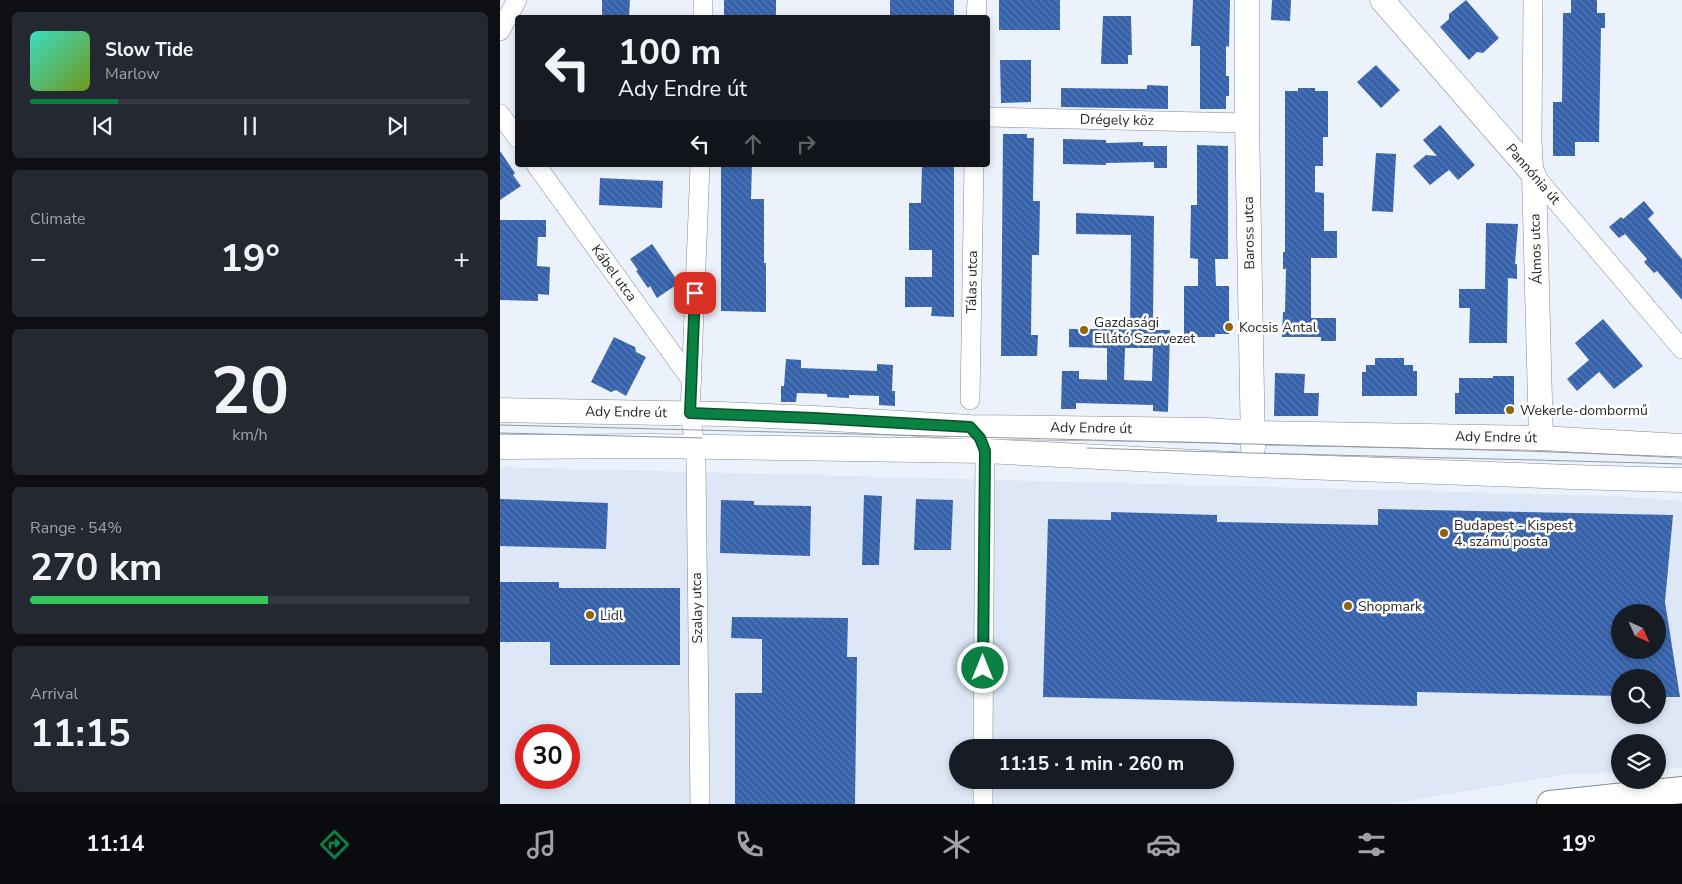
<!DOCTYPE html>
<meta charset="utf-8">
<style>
body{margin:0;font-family:"Nunito Sans",sans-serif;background:#242831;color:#f1f3f6;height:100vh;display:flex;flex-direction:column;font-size:19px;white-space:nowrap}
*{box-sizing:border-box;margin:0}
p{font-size:16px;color:#9ea1a6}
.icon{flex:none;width:28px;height:28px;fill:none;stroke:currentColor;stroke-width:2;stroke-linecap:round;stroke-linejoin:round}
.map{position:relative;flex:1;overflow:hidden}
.details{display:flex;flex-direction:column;gap:12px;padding:12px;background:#0d0f14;width:500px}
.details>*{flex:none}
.top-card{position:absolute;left:15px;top:15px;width:475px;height:152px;border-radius:5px;box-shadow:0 2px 8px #0003;background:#171b24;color:#f1f3f6;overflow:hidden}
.needle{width:32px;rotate:135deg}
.controls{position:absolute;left:1111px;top:604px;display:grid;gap:10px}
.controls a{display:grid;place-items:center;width:55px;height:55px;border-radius:50%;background:#171b24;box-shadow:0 2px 8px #0003;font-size:25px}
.speed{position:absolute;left:15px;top:724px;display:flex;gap:10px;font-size:25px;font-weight:700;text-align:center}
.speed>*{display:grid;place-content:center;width:65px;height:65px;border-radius:50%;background:#171b24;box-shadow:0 2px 8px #0003;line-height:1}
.speed .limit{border:8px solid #d22;background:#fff;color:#111}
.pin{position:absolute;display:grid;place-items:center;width:42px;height:42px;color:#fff;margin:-21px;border-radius:10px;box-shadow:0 2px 8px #0006}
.me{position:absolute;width:55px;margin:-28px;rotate:0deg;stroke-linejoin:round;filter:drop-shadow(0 0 4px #0008)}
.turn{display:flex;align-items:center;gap:18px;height:105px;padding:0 20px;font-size:22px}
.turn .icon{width:65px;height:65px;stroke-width:2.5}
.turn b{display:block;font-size:35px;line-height:42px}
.lanes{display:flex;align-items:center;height:48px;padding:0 20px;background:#0003;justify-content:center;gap:25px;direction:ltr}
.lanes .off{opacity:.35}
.big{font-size:38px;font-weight:700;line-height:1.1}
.details .card{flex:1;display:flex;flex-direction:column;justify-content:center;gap:8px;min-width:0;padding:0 18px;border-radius:8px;background:#242831}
.details .dial{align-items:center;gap:0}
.dial b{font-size:65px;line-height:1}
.song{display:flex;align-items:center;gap:15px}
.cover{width:60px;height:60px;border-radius:8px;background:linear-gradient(135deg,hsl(170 70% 55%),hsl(80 70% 35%))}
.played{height:5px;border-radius:2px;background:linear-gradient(90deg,#0b8043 20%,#363941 20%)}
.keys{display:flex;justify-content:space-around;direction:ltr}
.heat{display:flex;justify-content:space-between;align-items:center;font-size:28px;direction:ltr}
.charge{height:8px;border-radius:4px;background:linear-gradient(90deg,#34c759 54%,#363941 0)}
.trip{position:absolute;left:449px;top:739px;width:285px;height:50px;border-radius:25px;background:#171b24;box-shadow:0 2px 8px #0003;font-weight:700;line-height:50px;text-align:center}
.tabs{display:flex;height:80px;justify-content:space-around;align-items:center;background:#090b0e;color:#9ea1a6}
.tabs .icon{width:35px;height:35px}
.tabs .on{color:#0b8043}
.tabs b{font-size:22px;color:#f1f3f6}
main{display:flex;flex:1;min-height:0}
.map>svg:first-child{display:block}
.built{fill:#dde7f6;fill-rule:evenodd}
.building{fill:url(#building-back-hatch);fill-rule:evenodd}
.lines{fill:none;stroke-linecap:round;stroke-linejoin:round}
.minor-casing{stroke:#868b93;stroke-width:20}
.tertiary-casing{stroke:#868b93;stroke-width:25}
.secondary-casing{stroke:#868b93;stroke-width:28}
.minor{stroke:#fff;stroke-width:19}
.tertiary{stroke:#fff;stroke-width:24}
.secondary{stroke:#fff;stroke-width:26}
.tram{stroke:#92979d;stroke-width:1}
.route-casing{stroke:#07532c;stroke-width:12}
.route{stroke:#0b8043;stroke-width:9}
.poi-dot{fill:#8e6509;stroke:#fff;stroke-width:2}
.labels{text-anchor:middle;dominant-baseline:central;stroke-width:5;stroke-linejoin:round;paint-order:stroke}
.street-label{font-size:14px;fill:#26282b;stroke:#fff}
.poi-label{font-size:14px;fill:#26282b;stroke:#fff;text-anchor:start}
</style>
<main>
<section class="details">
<div class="card">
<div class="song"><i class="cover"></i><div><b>Slow Tide</b><p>Marlow</p></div></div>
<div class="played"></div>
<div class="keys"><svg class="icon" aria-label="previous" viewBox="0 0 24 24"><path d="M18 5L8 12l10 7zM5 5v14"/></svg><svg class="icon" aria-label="pause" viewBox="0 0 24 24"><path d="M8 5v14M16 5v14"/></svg><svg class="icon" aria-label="next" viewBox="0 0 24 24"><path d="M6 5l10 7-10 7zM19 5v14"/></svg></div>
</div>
<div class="card"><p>Climate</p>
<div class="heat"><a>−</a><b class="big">19°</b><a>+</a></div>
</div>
<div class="card dial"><b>20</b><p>km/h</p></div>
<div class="card"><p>Range · 54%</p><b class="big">270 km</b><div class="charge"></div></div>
<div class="card"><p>Arrival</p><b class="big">11:15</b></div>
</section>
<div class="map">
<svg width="1182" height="804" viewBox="0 0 1182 804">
<defs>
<pattern id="building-back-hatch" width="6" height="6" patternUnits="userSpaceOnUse" patternTransform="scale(1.25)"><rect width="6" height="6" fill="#3662ac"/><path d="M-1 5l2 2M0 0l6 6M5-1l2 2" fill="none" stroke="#5879b1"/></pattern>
</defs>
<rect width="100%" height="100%" fill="#ecf2fb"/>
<path class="built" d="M0 467 1115 496 1182 501V768L1158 770V742H1120V772L1069 774 890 804H0ZM1120 612H1158V650H1120ZM1120 678H1158V715H1120ZM26 735H69V778H26ZM458 748H725V780H458Z"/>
<g class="building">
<polygon points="102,0 130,0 129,18 102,18"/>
<rect x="224" y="0" width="52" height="18"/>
<rect x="390" y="0" width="64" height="18"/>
<rect x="499" y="0" width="61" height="30"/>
<polygon points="693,0 730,0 729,47 726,46 726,76 729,76 729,96 726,96 726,109 700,109 700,46 691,46"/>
<polygon points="772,0 791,0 790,21 771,20"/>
<polygon points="966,0 999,38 983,53 977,52 969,60 940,27 949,19 949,14"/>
<polygon points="1071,0 1097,0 1097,13 1105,13 1105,28 1101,28 1099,142 1075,142 1075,156 1053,156 1053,102 1062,102 1063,13 1071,13"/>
<polygon points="603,16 631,16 632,55 628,55 628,64 601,64"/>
<polygon points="500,60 531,60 531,102 501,103"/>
<polygon points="876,65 900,90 881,108 857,82"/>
<polygon points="647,85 668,86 668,109 561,107 561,88 647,89"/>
<polygon points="798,88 815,88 815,91 828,91 828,137 823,137 823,166 815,166 815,192 824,193 824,231 837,231 837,258 811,258 811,318 836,318 836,341 821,341 821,337 782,337 783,312 785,312 786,269 783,269 783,252 785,252 785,91 798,91"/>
<polygon points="940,125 975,165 958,180 949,170 930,185 913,166 926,155 937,156 923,140"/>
<polygon points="503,134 527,134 527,138 534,138 533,201 540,201 539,255 532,255 531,335 538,335 537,356 501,356"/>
<polygon points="563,139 606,140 606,143 643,142 643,146 667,146 667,168 654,168 654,162 606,163 606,165 563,164"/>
<polygon points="697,145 728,146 728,259 715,259 716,286 729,286 729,334 715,334 715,337 697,337 697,334 684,334 684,286 698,286 698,259 690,258 691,205 697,205"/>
<polygon points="0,151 15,173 13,175 21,186 0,200"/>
<polygon points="876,153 896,154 893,212 872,211"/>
<polygon points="221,165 252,165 251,199 264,199 264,263 266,263 266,312 221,311"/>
<polygon points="425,165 454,165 454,317 431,316 432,307 405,307 405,277 432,277 432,250 409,250 409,203 421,203 422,166 425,166"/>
<polygon points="100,178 163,181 162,208 99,205"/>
<polygon points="1144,201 1154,213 1148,219 1182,259 1182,300 1157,271 1154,273 1144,262 1147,259 1125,234 1119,238 1109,227 1121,217 1123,219"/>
<path d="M576 213 654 216 653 330H670L668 412 653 411V405L576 403V409H561L562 371H579V379L607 380V348L569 347V329H630L631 235 576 234ZM625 348H653L652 381 624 380Z"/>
<polygon points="0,220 46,220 46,237 38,237 37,266 50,267 49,295 38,294 38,301 0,300"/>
<polygon points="986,223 1018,224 1015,264 1017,264 1017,279 1008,278 1007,343 969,343 970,308 959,308 959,289 985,289"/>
<polygon points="152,244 179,283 157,298 150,286 148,288 136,271 138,270 130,259"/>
<polygon points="1103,319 1143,366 1114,389 1099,372 1077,391 1067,379 1089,360 1075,343"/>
<polygon points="114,337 135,347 136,352 146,357 126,396 116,390 111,392 91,382"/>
<polygon points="875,358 904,358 904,365 913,365 913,371 917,371 917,396 862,396 862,372 866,372 866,365 875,365"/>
<polygon points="286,359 301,360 301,368 377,371 377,364 393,365 392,391 395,391 395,406 379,405 379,396 349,395 349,398 327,397 327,394 297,393 296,402 281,402 281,386 284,386"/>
<polygon points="775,373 805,374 804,393 819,393 818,416 774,416"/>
<polygon points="993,376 1014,376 1014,405 1005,414 955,414 955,393 959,393 959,378 993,378"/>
<polygon points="364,495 382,496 379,565 362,565"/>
<polygon points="0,499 108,503 106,549 0,546"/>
<polygon points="416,499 453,500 451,550 414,550"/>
<polygon points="221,500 254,501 254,505 311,506 310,556 220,553"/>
<path d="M878 509 1173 515 1165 602 1180 697H1158V678H1120V696L917 692V706L543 697 548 519 611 520V512L717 515V522L878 525ZM1120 612H1158V650H1120Z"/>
<polygon points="0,582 59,582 59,588 180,588 180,665 50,665 50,642 0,642"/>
<polygon points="232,617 348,618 347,657 357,657 355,804 235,804 235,693 262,693 262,639 231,638"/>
</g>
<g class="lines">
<defs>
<g id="minor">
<polyline points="1033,0 1032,141 1034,175 1182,349"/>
<polyline points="203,18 203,0"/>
<polyline points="476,18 477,0"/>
<polyline points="0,31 17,0"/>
<polyline points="0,114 18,139"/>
<polyline points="488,117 747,123"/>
<polyline points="36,165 192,381"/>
<polyline points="470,400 474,165"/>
<polyline points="480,440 485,451 483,748"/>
<polyline points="200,804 196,463 195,446 190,413 200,165"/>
<polyline points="483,804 483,780"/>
</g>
<g id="tertiary">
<polyline points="747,0 747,123 753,448"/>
<polyline points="882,0 1034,175 1041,438"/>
<polyline points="0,410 221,414 314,418 470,427 707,430 753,433 1041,438 1182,446"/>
<polyline points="0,447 152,446 485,451 753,465 1071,477 1182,480"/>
</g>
<polyline id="secondary" points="1050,804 1182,790"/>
</defs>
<use href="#minor" class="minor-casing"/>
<use href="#tertiary" class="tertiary-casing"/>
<use href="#secondary" class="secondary-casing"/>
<use href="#minor" class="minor"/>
<use href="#tertiary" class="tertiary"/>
<use href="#secondary" class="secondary"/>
<g class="tram">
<polyline points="0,425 1026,451 1182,457"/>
<polyline points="0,433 202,438"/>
<path d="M587 448C786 455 984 458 1182 464"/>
</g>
</g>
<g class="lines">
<defs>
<polyline id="route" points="195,293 190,413 314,418 470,427 480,438 485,451 483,668"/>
</defs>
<use href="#route" class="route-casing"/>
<use href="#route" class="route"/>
</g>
<g class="poi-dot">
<circle cx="729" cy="327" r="5"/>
<circle cx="584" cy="330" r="5"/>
<circle cx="1010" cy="410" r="5"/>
<circle cx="944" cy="533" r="5"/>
<circle cx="848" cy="606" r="5"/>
<circle cx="90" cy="615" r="5"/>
</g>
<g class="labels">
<g class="street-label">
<text transform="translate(617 120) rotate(1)">Drégely köz</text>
<text transform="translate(1033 174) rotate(49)">Pannónia út</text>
<text transform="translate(749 233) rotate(-91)">Baross utca</text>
<text transform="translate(1036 249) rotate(-92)">Álmos utca</text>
<text transform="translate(114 273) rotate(54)">Kábel utca</text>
<text transform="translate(472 282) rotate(-89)">Tálas utca</text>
<text transform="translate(126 412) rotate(1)">Ady Endre út</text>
<text transform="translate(591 428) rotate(1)">Ady Endre út</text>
<text transform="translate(996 437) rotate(1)">Ady Endre út</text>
<text transform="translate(197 608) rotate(-91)">Szalay utca</text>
</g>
<g class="poi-label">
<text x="594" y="322">Gazdasági<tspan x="594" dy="16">Ellátó Szervezet</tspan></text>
<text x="739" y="327">Kocsis Antal</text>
<text x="1020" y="410">Wekerle-dombormű</text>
<text x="954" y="525">Budapest - Kispest<tspan x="954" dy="16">4. számú posta</tspan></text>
<text x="858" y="606">Shopmark</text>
<text x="100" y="615">Lidl</text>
</g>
</g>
</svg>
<div class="controls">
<a><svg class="needle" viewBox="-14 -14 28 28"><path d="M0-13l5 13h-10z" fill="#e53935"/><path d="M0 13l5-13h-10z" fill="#9ea1a6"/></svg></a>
<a><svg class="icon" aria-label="search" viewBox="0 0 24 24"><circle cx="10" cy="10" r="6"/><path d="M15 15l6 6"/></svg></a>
<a><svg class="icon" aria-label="layers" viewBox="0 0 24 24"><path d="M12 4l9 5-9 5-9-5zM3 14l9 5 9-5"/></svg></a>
</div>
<div class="speed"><div class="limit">30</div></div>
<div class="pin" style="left:195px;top:293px;background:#d93025"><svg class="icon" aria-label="arrive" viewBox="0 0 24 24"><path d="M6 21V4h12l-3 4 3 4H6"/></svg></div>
<svg class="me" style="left:483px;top:668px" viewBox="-20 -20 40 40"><circle r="17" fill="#0b8043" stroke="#fff" stroke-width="3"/><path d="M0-11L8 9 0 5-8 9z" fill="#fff"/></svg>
<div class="trip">11:15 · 1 min · 260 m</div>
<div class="top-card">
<div class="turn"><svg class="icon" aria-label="left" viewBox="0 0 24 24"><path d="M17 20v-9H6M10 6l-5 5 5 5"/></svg><div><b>100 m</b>Ady Endre út</div></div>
<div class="lanes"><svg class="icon" aria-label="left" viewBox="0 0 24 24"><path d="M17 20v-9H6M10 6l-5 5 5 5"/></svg><svg class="icon off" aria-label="ahead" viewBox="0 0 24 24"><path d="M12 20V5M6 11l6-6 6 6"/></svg><svg class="icon off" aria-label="right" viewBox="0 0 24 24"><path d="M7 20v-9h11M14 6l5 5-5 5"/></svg></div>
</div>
</div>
</main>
<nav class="tabs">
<b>11:14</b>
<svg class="icon on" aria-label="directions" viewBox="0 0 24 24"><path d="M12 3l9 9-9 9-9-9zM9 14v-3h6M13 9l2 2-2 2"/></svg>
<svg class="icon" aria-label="music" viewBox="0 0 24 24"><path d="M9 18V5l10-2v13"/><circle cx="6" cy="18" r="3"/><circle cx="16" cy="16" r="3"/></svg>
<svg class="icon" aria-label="phone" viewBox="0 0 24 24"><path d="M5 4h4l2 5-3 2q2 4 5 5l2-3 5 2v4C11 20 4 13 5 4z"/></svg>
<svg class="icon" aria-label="climate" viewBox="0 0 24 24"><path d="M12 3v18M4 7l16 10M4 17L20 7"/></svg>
<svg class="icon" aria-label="car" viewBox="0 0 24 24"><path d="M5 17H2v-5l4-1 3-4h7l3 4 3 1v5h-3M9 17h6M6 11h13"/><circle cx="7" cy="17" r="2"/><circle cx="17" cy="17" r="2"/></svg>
<svg class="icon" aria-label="filters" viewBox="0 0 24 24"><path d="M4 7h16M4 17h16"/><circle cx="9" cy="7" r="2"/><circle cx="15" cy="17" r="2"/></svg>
<b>19°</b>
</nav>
